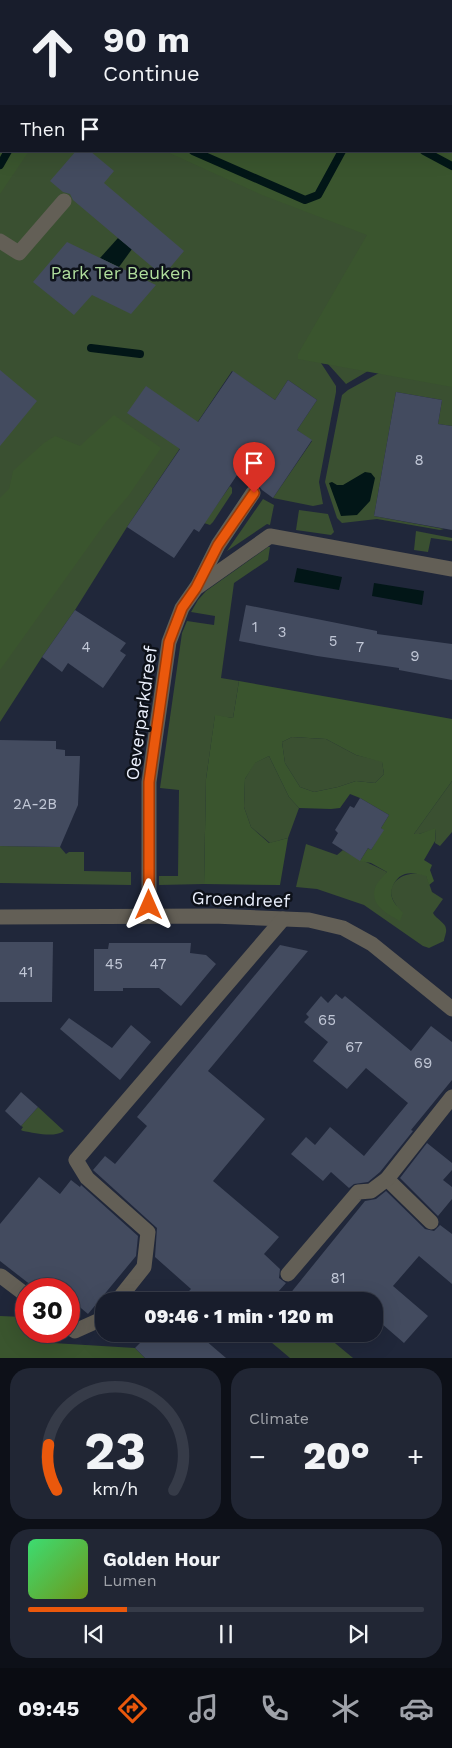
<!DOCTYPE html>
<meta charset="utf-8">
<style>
body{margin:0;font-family:"Work Sans",sans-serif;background:#212634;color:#f1f3f6;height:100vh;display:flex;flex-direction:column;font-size:19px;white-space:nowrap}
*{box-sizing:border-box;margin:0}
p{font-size:16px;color:#9fa2a9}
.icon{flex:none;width:28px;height:28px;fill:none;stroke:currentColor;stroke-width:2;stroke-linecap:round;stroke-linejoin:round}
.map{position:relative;height:1358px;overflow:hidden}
.details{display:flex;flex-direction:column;gap:10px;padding:10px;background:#0d1018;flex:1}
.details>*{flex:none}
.top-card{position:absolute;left:0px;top:0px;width:452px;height:152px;box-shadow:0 5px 20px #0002,0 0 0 1px #363b48;background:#181d2c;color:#f1f3f6;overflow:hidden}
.speed{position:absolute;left:15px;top:1278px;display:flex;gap:10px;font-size:25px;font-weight:700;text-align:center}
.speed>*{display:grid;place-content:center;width:65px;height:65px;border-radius:50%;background:#181d2c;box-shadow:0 5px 20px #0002,0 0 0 1px #363b48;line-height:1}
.speed .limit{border:8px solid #d22;background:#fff;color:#111}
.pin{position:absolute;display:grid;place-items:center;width:42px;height:42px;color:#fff;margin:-51px -21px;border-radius:50% 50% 50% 0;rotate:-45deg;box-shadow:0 0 5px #0007}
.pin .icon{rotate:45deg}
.me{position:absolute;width:55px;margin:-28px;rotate:0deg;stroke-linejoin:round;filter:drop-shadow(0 0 4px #0008)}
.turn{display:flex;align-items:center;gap:18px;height:105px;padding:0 20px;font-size:22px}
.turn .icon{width:65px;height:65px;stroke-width:2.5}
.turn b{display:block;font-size:35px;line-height:42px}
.then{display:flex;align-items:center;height:48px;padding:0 20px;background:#0003;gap:10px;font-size:19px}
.big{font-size:38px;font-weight:800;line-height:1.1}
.details .widget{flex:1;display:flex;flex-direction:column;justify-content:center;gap:8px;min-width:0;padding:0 18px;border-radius:20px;background:#212634}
.details .dial{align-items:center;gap:0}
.dial svg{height:130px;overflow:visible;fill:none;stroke:#363b48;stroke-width:7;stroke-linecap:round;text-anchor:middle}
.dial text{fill:#f1f3f6;stroke:none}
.song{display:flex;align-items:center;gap:15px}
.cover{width:60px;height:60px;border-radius:8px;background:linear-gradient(135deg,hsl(140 70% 55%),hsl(80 70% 35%))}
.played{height:5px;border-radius:2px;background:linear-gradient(90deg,#ea580c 25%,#363b48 25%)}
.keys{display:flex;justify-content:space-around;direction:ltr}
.heat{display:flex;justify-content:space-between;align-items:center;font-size:28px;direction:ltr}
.details .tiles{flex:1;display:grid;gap:10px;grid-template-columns:1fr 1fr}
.widget:last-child{grid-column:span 2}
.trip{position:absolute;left:95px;top:1292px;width:288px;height:50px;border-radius:20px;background:#181d2c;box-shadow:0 5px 20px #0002,0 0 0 1px #363b48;font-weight:800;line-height:50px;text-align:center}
.menu{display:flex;height:80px;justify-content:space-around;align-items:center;background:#0a0c12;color:#9fa2a9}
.menu .icon{width:35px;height:35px}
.menu .selected{color:#ea580c}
.menu b{font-size:22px;color:#f1f3f6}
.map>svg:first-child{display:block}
.green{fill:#3a5031;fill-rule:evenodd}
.forest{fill:#3a552e;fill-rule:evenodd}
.water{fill:#021617}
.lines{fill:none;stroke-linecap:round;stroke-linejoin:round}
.stream{stroke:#021617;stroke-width:8}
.building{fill:#434b5f}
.minor{stroke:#635f56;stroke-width:15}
.route-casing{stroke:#983908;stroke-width:12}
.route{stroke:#ea580c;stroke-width:9}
.labels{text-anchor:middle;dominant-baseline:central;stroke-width:5;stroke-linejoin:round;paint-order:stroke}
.number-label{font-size:15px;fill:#c1c7d6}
.park-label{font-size:18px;fill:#afdd9c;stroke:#0d1119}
.street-label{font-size:18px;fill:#ebf0fd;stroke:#0d1119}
</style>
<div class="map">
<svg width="452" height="1358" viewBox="0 0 452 1358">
<rect width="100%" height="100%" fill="#20273a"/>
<g class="green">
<path d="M0 0H452V426L438 424 442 400 396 392 374 516 444 529 440 530 377 519 342 523 337 518 325 482 342 395 348 390 379 373 368 371 346 384 328 364 321 363 336 386V392L319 482 323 504 313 506 273 498 312 441 297 430 317 400 288 380 275 400 232 371 127 527 75 610 42 657 0 722ZM1 1H451V151H1Z"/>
<polygon points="230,486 232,488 232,493 213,522 210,525 204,523"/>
<polygon points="263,499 274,505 270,525 267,524 227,551"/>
<polygon points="299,510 328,514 334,532 331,535 296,530"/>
<polygon points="416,531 452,538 452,541 431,538 428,552 414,550"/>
<polygon points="268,547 270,547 268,560 234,583 221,678 239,681 233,718 215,716 206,779 204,884 159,885 159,876 178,876 179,790 160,788 182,633 187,621 214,625 215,616 191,612 198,600 206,591"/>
<polygon points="292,737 326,739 356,755 382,761 384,774 375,783 356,781 338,787 314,792 300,787 285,763 282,742"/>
<polygon points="269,756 289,797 299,808 288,838 270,843 251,827 244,807 245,779 254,763"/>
<polygon points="452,781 452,832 440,846 435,843 436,829 419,834 414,834"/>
<path d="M306 844 337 855 343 850C358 859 372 864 387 872L375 889 397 906C380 885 404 868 426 875L432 892 443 899 433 913C436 919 446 923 446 929 447 932 444 938 444 941L429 948 423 946 364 905 317 889 296 887Z"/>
<polygon points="0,846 60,847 66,854 69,852 84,852 84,871 131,872 131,885 0,883"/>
<path d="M38 1107 64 1131C54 1138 35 1133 23 1131L21 1130 23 1127 21 1126Z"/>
<polygon points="268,1334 324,1334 353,1358 290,1358 265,1337"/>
</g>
<g class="forest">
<polygon points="0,0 56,1 1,1 1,151 29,151 0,194"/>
<polygon points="452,47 452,387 298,359 298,354 367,235 262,195 165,151 451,151"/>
<polygon points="114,415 161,448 129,495 106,522 0,670 0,498 9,489 13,471 44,443 55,436 80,446"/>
<path d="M239 681 452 719V781L414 834H419L436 828 435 841 424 860 432 865 430 870 434 881 429 885 426 876C420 874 411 872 405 874 395 877 388 891 393 900 395 905 400 909 403 913L400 921C388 914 370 906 375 888 377 883 383 876 387 872L371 863 360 861 368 848 371 850 383 830 381 828 389 815 360 798 350 794 340 808 331 809 299 808 289 797 269 756 255 763 245 779 244 807 251 827 269 843 288 838 280 885 204 884 206 779 215 715 233 718ZM292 737 326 739 356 755 382 762 384 774 375 783 356 781 338 787 314 792 300 787 285 763 282 742Z"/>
<polygon points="0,1316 23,1317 26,1319 26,1331 40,1331 53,1343 135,1348 145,1358 0,1358"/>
</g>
<g class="water">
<polygon points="56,0 334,0 333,1"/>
<polygon points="118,238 132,249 119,267 100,258"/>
<polygon points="365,472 371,473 375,478 370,501 357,515 341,516 329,483 332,482 337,485 343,485"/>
<polygon points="297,568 342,577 339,590 294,582"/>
<polygon points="374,583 424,591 422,605 372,596"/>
</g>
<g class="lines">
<g class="stream">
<polyline points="7,0 10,1"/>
<polyline points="193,151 305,200 318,195 342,151"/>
<polyline points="424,151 452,166"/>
<polyline points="0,165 8,151"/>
<polyline points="91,348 140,354"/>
</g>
</g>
<g class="building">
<polygon points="76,151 90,151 114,171 104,183 184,251 163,276 73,200 70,194 63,192 50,181"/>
<polygon points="67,242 156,285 131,314 92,295 74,315 33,282"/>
<polygon points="0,370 37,401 0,446"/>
<polygon points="233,371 275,400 288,380 317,400 297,430 312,440 273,498 262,490 258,485 249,485 237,475 199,532 194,529 174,558 127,527 180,449 127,413 146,386 198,422"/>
<polygon points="396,392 442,400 438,424 452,426 452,530 374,516"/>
<polygon points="246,605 377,631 377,634 452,644 452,680 399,670 399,668 317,656 239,641"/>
<polygon points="75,610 126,643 120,651 126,655 103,688 68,663 62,672 42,657"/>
<polygon points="0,740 56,741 56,749 65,750 65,756 80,756 78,805 60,847 0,846"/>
<polygon points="360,798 389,815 381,828 384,830 371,850 368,848 360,861 332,843 338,833 335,830 350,806 354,808"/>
<polygon points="0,942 53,942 52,1002 0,1002"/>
<polygon points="109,943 191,943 190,953 206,955 216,964 181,1006 159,988 123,988 123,991 94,991 94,949 108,949"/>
<polygon points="280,945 308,951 208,1071 265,1119 213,1181 279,1237 264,1254 280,1269 279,1278 286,1283 270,1301 179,1301 191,1289 155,1257 157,1228 93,1170 105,1156 115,1164 147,1126 137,1117"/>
<polygon points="336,994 342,999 345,996 411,1051 431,1026 452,1042 452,1080 411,1130 413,1131 380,1172 368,1182 354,1184 349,1188 331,1172 323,1181 291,1154 306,1137 315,1145 330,1127 364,1156 408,1103 366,1068 347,1089 313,1061 328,1042 304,1022 309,1017 306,1014 321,996 328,1003"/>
<polygon points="69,1018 112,1048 131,1025 151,1042 120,1080 60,1029"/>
<polygon points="21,1092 38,1107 21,1126 5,1111"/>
<polygon points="427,1143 452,1163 452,1170 443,1180 452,1187 452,1199 438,1216 400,1178"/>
<polygon points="39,1177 60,1194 71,1180 80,1187 81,1185 138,1236 136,1256 88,1314 69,1298 69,1289 36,1289 0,1261 0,1224"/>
<polygon points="386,1191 425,1229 434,1231 440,1225 452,1234 452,1284 419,1256 393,1286 428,1316 404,1343 374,1317 374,1301 296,1301 289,1295 365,1201 376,1199"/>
<polygon points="149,1334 198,1334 226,1358 145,1358 135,1348"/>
</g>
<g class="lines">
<g class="minor">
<polyline points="0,241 19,253 64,201"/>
<polyline points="198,585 218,545 253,493"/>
<polyline points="149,916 149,782 169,642 182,608 196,588 270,536 452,569"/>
<polyline points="0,917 213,916 309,920 343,928 372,944 452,1009"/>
<polyline points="387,1179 431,1222"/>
<polyline points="288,1274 358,1192 371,1191 387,1179 452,1097"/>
<polyline points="0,1277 1,1276 26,1295"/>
<polyline points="117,1301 144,1267 148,1232 87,1178 76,1160 283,919"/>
<polyline points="69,1327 75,1331 104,1318"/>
</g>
</g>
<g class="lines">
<defs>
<polyline id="route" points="149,905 149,782 169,642 182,608 196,588 218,545 254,493"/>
</defs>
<use href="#route" class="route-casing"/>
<use href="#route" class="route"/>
</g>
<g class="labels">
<g class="number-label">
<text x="419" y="460">8</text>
<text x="255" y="627">1</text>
<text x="282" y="632">3</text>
<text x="333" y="641">5</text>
<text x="86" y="647">4</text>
<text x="360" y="647">7</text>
<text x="415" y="656">9</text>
<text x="35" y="804">2A-2B</text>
<text x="114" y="964">45</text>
<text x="158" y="964">47</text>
<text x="26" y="972">41</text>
<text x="327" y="1020">65</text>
<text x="354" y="1047">67</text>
<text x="423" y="1063">69</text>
<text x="338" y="1278">81</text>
</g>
<g class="park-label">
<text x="121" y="272">Park Ter Beuken</text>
</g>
<g class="street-label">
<text transform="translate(141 713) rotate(-82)">Oeverparkdreef</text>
<text transform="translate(241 899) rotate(2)">Groendreef</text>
</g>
</g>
</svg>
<div class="speed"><div class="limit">30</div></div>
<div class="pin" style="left:254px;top:493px;background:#d93025"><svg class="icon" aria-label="arrive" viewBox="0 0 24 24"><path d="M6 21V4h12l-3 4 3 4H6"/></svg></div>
<svg class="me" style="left:149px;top:905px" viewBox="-20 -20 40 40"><path d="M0-17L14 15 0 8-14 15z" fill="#ea580c" stroke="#fff" stroke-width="4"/></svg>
<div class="trip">09:46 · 1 min · 120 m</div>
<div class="top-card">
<div class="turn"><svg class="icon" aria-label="ahead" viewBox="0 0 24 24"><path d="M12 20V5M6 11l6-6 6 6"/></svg><div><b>90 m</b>Continue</div></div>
<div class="then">Then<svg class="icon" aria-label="arrive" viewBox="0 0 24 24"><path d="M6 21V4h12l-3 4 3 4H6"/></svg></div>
</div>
</div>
<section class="details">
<div class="tiles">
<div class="widget dial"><svg viewBox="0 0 100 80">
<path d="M14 69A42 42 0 1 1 86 69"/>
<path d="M14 69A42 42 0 0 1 9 41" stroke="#ea580c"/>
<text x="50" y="56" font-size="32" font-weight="700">23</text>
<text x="50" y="72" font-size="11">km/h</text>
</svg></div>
<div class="widget"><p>Climate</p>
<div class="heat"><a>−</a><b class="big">20°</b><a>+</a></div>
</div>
<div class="widget">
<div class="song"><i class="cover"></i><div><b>Golden Hour</b><p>Lumen</p></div></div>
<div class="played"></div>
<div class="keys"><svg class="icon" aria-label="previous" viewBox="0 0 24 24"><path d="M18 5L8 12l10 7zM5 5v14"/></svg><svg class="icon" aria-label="pause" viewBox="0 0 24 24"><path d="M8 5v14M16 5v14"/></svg><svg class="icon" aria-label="next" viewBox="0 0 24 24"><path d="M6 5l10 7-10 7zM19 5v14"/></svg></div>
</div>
</div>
</section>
<nav class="menu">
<b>09:45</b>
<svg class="icon selected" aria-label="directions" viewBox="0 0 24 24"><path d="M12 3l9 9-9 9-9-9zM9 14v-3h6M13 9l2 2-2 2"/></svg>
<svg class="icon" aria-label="music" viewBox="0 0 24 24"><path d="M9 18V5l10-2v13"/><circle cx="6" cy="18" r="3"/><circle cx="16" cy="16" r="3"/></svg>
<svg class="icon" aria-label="phone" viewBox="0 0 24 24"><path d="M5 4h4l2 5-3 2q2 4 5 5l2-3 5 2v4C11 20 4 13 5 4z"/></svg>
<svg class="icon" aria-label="climate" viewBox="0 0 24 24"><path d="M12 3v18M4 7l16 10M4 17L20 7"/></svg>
<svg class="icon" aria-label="car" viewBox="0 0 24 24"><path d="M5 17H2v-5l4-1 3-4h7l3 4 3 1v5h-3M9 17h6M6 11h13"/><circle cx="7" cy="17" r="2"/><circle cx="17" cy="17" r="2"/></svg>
</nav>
